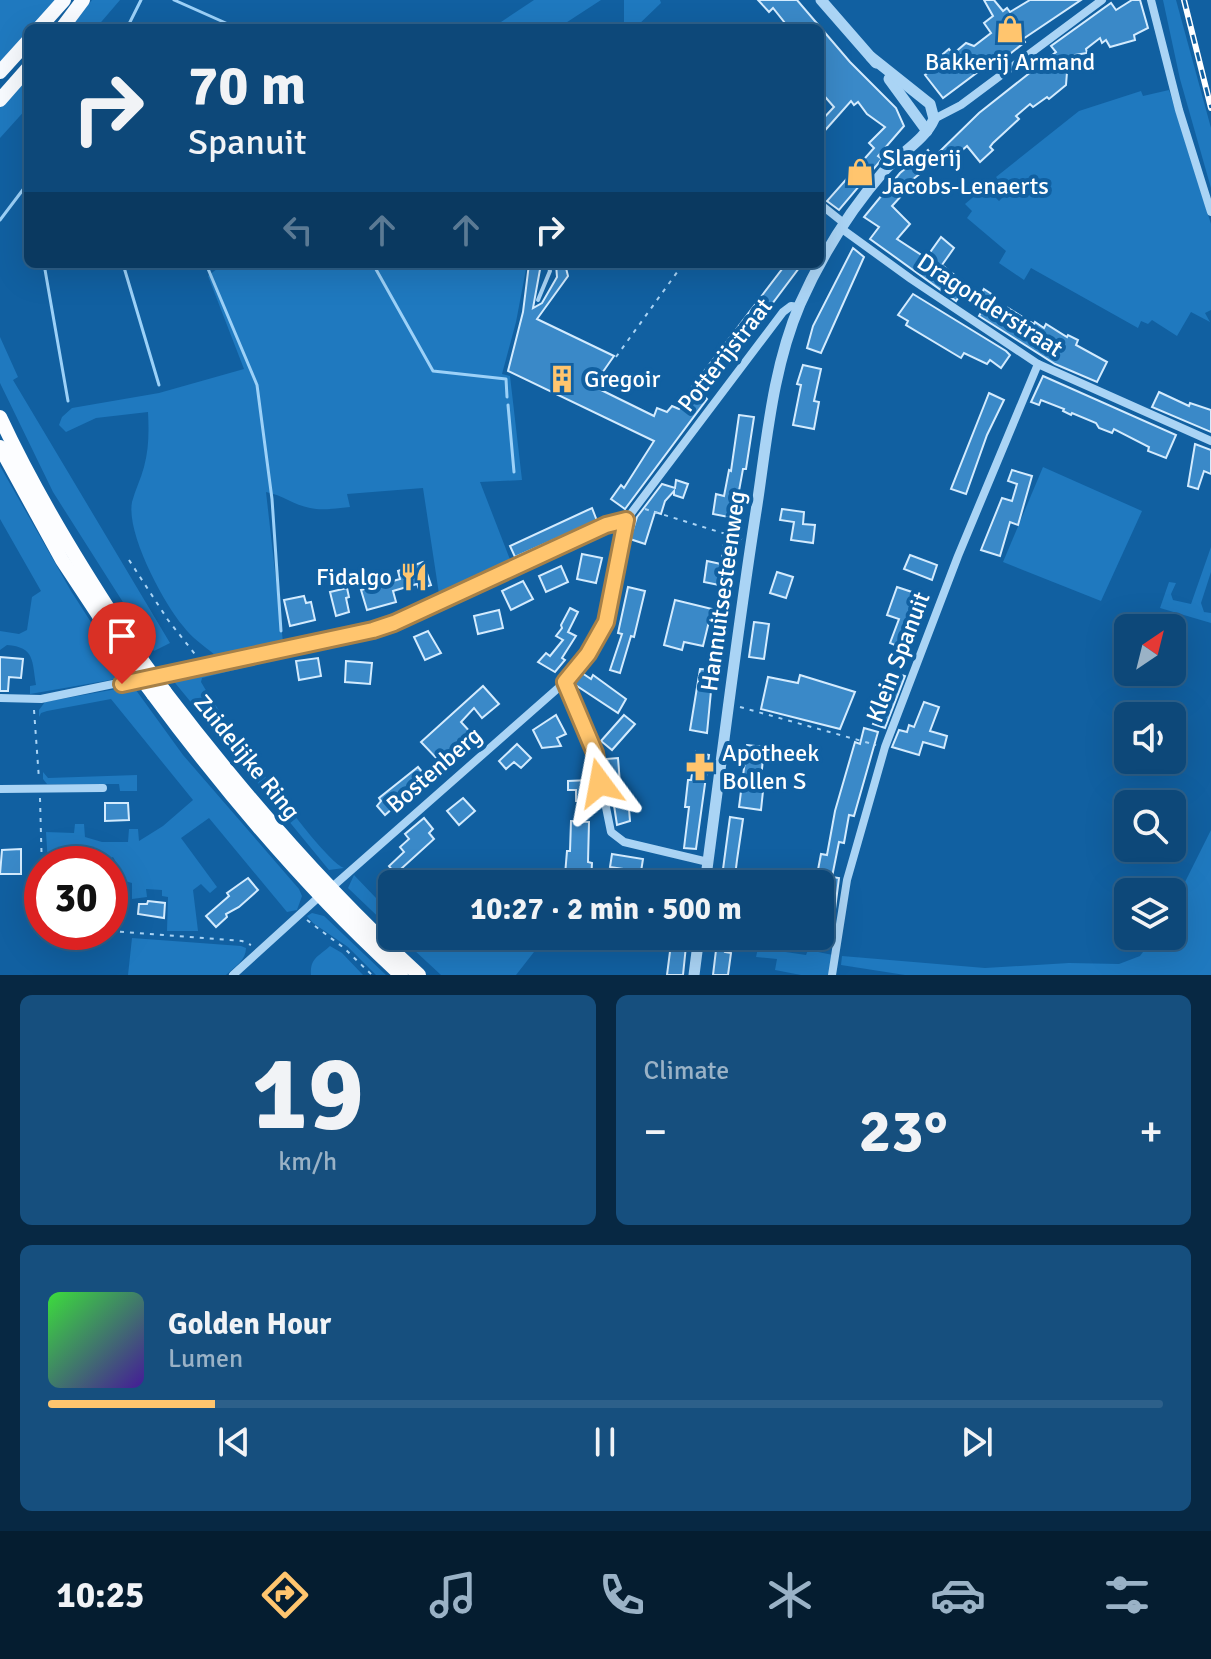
<!DOCTYPE html>
<meta charset="utf-8">
<style>
body{margin:0;font-family:Signika,sans-serif;background:#164f7e;color:#f1f3f6;height:100vh;display:flex;flex-direction:column;font-size:30px;white-space:nowrap}
*{box-sizing:border-box;margin:0}
p{font-size:26px;color:#9ab2c6}
.icon{flex:none;width:44px;height:44px;fill:none;stroke:currentColor;stroke-width:2;stroke-linecap:round;stroke-linejoin:round}
.map{position:relative;height:975px;overflow:hidden}
.sheet{display:flex;flex-direction:column;gap:20px;padding:20px;background:#072843;flex:1}
.sheet>*{flex:none}
.hud{position:absolute;left:24px;top:24px;width:800px;height:244px;border-radius:12px;box-shadow:0 8px 32px #0002,0 0 0 2px #2d608a;background:#0d4879;color:#f1f3f6;overflow:hidden}
.needle{width:52px;rotate:35deg}
.buttons{position:absolute;left:1114px;top:614px;display:grid;gap:16px}
.buttons a{display:grid;place-items:center;width:72px;height:72px;border-radius:12px;background:#0d4879;box-shadow:0 8px 32px #0002,0 0 0 2px #2d608a;font-size:40px}
.speed{position:absolute;left:24px;top:846px;display:flex;gap:16px;font-size:40px;font-weight:700;text-align:center}
.speed>*{display:grid;place-content:center;width:104px;height:104px;border-radius:50%;background:#0d4879;box-shadow:0 8px 32px #0002,0 0 0 2px #2d608a;line-height:1}
.speed .limit{border:12px solid #d22;background:#fff;color:#111}
.pin{position:absolute;display:grid;place-items:center;width:68px;height:68px;color:#fff;margin:-82px -34px;border-radius:50% 50% 50% 0;rotate:-45deg;box-shadow:0 0 8px #0007}
.pin .icon{rotate:45deg}
.me{position:absolute;width:88px;margin:-44px;rotate:347deg;stroke-linejoin:round;filter:drop-shadow(0 0 6px #0008)}
.turn{display:flex;align-items:center;gap:28px;height:168px;padding:0 32px;font-size:36px}
.turn .icon{width:104px;height:104px;stroke-width:2.5}
.turn b{display:block;font-size:56px;line-height:68px}
.lanes{display:flex;align-items:center;height:76px;padding:0 32px;background:#0003;justify-content:center;gap:40px;direction:ltr}
.lanes .off{opacity:.35}
.big{font-size:60px;font-weight:700;line-height:1.1}
.sheet .widget{flex:1;display:flex;flex-direction:column;justify-content:center;gap:12px;min-width:0;padding:0 28px;border-radius:12px;background:#164f7e}
.sheet .dial{align-items:center;gap:0}
.dial b{font-size:104px;line-height:1}
.song{display:flex;align-items:center;gap:24px}
.cover{width:96px;height:96px;border-radius:12px;background:linear-gradient(135deg,hsl(120 70% 55%),hsl(260 70% 35%))}
.played{height:8px;border-radius:4px;background:linear-gradient(90deg,#ffc56e 15%,#2d608a 15%)}
.keys{display:flex;justify-content:space-around;direction:ltr}
.heat{display:flex;justify-content:space-between;align-items:center;font-size:44px;direction:ltr}
.sheet .tiles{flex:1;display:grid;gap:20px;grid-template-columns:1fr 1fr}
.widget:last-child{grid-column:span 2}
.trip{position:absolute;left:378px;top:870px;width:456px;height:80px;border-radius:12px;background:#0d4879;box-shadow:0 8px 32px #0002,0 0 0 2px #2d608a;font-weight:700;line-height:80px;text-align:center}
.tabs{display:flex;height:128px;justify-content:space-around;align-items:center;background:#051d30;color:#9ab2c6}
.tabs .icon{width:56px;height:56px}
.tabs .selected{color:#ffc56e}
.tabs b{font-size:36px;color:#f1f3f6}
.map>svg:first-child{display:block}
.green{fill:#1f79bf}
.lines{fill:none;stroke-linecap:round;stroke-linejoin:round}
.stream{stroke:#9cd1f8;stroke-width:3}
.building{fill:#3a89c8;stroke:#d3ebfe;stroke-width:2}
.path{stroke:#aad4f5;stroke-width:2;stroke-dasharray:4 6;stroke-linecap:butt}
.service{stroke:#aad4f5;stroke-width:4}
.minor{stroke:#aad4f5;stroke-width:8}
.tertiary{stroke:#aad4f5;stroke-width:11}
.primary{stroke:#f8fbff;stroke-width:14}
.trunk{stroke:#fcfdff;stroke-width:14}
.rail-casing{stroke:#fff;stroke-width:6}
.rail{stroke:#1160a1;stroke-width:3;stroke-dasharray:9;stroke-linecap:butt}
.trunk-bridge{stroke:#fcfdff;stroke-width:14}
.route-casing{stroke:#a68048;stroke-width:20}
.route{stroke:#ffc56e;stroke-width:14}
.labels{text-anchor:middle;dominant-baseline:central;stroke-width:8;stroke-linejoin:round;paint-order:stroke}
.poi-label{font-size:24px;fill:#fff;stroke:#1160a1;text-anchor:start}
.street-label{font-size:24px;fill:#fff;stroke:#1160a1}
</style>
<div class="map">
<svg width="1211" height="975" viewBox="0 0 1211 975">
<rect width="100%" height="100%" fill="#1160a1"/>
<g class="green">
<polygon points="0,0 56,0 0,62"/>
<polygon points="92,0 120,0 96,28 69,28"/>
<polygon points="534,0 601,0 558,28 492,28"/>
<polygon points="624,0 660,0 661,3 635,28 624,28"/>
<polygon points="1163,0 1176,0 1211,128 1211,188 1180,79"/>
<polygon points="28,76 28,107 0,138 0,107"/>
<polygon points="1169,90 1211,224 1211,310 1205,313 1210,322 1191,312 1177,336 1152,320 1148,324 1141,321 1138,328 1031,268 1024,280 999,263 1006,251 967,218 972,211 965,204 985,187 999,201 1008,192 996,177 1079,111 1141,91 1143,96"/>
<path d="M223 264H527L516 322 502 374 510 376 522 480 480 482 511 562 439 594 423 488 347 494 350 507C336 508 323 511 310 508 294 505 282 495 266 492L283 642 215 655C204 646 191 637 183 626 163 602 126 533 132 502 135 490 141 479 144 467 149 449 149 431 148 412L96 418 66 432 59 425 62 417 72 408 159 393 244 369 208 276Z"/>
<polygon points="0,337 18,377 13,380 170,643 154,651 53,492 0,383"/>
<path d="M0 466 71 591 123 672 116 679 30 694V686L36 685C32 661 35 647 7 645L0 650V631L19 634 27 630 32 597 41 591 0 519Z"/>
<polygon points="1043,467 1142,511 1101,601 1003,562"/>
<polygon points="1211,547 1211,572 1201,603 1204,612 1211,613 1211,623 1160,608 1169,582 1176,583 1171,594 1173,600 1191,604"/>
<path d="M273 657 275 660 202 678 201 682C218 712 320 859 344 868L329 870 171 678Z"/>
<polygon points="133,686 183,755 299,889 302,896 297,910 287,912 209,818 181,838 217,887 210,893 201,884 193,890 198,931 167,931 168,897 162,896 162,890 146,889 147,897 132,899 132,883 125,881 117,883 113,874 120,869 113,857 99,864 48,864 46,832 74,833 75,824 84,824 85,837 102,842 128,842 129,829 138,829 139,841 163,826 193,800 111,699 47,711 41,713 39,717 39,710 45,702"/>
<polygon points="43,772 48,778 137,775 137,791 120,791 119,784 47,784 43,779"/>
<polygon points="1211,830 1211,975 905,975 841,965 842,956 985,968 1069,963 1119,964 1140,956 1155,936 1172,936 1172,908"/>
<polygon points="354,875 376,898 392,899 392,930 348,888"/>
<polygon points="312,913 324,916 386,975 376,975 348,947 313,923 307,916"/>
<polygon points="399,936 478,936 477,947 534,952 516,975 441,975"/>
<path d="M132 938 241 946 246 948C246 960 235 967 226 975H128Z"/>
<path d="M330 946 342 953 363 975H311C310 958 318 957 330 946Z"/>
<polygon points="758,948 806,955 808,950 833,955 830,975 801,975 775,970 777,959 756,957"/>
</g>
<g class="lines">
<g class="stream">
<polyline points="174,0 237,28"/>
<polyline points="127,28 141,0"/>
<polyline points="0,220 28,183"/>
<polyline points="44,264 68,401"/>
<polyline points="123,264 159,385"/>
<polyline points="206,264 257,385 272,499 281,631"/>
<polyline points="373,264 433,371 506,379 507,397"/>
<polyline points="508,405 514,472"/>
</g>
</g>
<g class="building">
<polygon points="758,0 797,0 850,62 896,108 904,126 878,156 882,159 839,210 827,201 874,148 869,143 885,127 867,114 858,102 854,105 851,101 820,136 820,122 834,107 820,91 820,28 789,28 773,8 769,12"/>
<polygon points="984,0 994,0 1003,11 1007,8 1010,12 1030,0 1081,0 1023,39 1025,42 1001,61 998,57 943,98 925,75 945,58 943,54 949,49 953,54 966,43 974,46 991,33 984,23 993,16"/>
<polygon points="1132,0 1140,0 1148,28 1134,35 1135,40 1110,47 1106,40 1102,43 1100,38 1086,49 1087,53 1075,55 1079,60 1067,72 1066,85 1049,99 1047,97 1033,107 1030,104 1016,116 1019,119 993,143 990,147 993,150 980,162 967,146 945,165 936,155 979,113 1056,52 1051,46 1111,3 1116,10"/>
<polygon points="928,150 936,161 912,180 914,182 892,206 910,224 897,239 926,258 941,237 954,248 942,265 967,285 956,301 870,239 879,227 864,217 900,173"/>
<polygon points="853,248 864,257 821,353 807,348 813,326"/>
<polygon points="529,264 541,264 533,308 542,303 557,277 556,264 565,264 568,276 537,319 614,356 593,386 654,416 657,408 667,412 672,406 679,409 695,389 692,387 786,264 802,264 715,380 704,396 707,399 625,509 611,499 621,485 624,488 654,441 508,371 523,312"/>
<polygon points="984,289 993,295 989,301 1006,312 1008,308 1034,324 1035,322 1044,328 1046,324 1067,337 1068,335 1078,340 1076,345 1107,362 1097,382 1055,364 979,316 986,304 978,299"/>
<polygon points="913,294 1006,351 1010,355 1001,368 990,360 987,364 964,353 961,358 906,325 908,321 898,315"/>
<polygon points="803,365 821,369 814,401 819,402 814,429 793,425 801,385 797,384"/>
<polygon points="1043,376 1176,435 1166,458 1148,451 1149,447 1114,429 1112,433 1099,428 1096,423 1072,413 1071,415 1063,411 1064,409 1041,400 1039,405 1031,402"/>
<polygon points="1159,392 1189,406 1190,403 1211,410 1211,432 1152,407"/>
<polygon points="989,393 1004,400 987,435 966,494 951,489"/>
<polygon points="739,415 754,417 746,469 743,469 734,518 713,514 716,494 724,496 729,470 731,471"/>
<polygon points="1195,444 1211,450 1211,474 1204,471 1198,489 1188,486"/>
<polygon points="1012,470 1032,476 1018,525 1010,522 1000,556 981,550 1002,498 1012,501 1017,484 1008,481"/>
<polygon points="676,480 688,484 683,498 674,495 674,491 665,501 661,514 655,512 645,544 630,539 637,517 662,484 675,488"/>
<polygon points="592,508 597,521 515,557 510,546"/>
<polygon points="782,509 804,512 803,524 815,525 813,543 791,540 794,522 780,520"/>
<polygon points="725,537 738,541 729,587 704,582 707,561 721,564"/>
<polygon points="582,554 602,558 596,583 577,579"/>
<polygon points="910,555 937,565 932,580 904,569"/>
<polygon points="423,562 431,585 419,589 417,584 393,591 396,602 367,610 361,590 400,579 398,571"/>
<polygon points="561,566 568,582 546,592 539,576"/>
<polygon points="777,572 793,577 786,598 770,593"/>
<polygon points="523,581 533,599 511,610 502,591"/>
<polygon points="628,587 645,591 634,637 631,636 620,673 610,670 622,634 618,633"/>
<polygon points="897,587 918,594 904,637 909,639 904,649 890,643 899,619 887,615"/>
<polygon points="347,588 349,597 346,598 349,612 336,616 330,592"/>
<polygon points="304,596 306,603 311,602 315,620 290,626 284,600"/>
<polygon points="675,600 712,609 703,646 684,642 682,650 664,645"/>
<polygon points="570,608 578,612 568,632 576,636 562,658 565,660 555,672 538,662 546,653 550,656 563,640 556,636 562,628 561,625"/>
<polygon points="499,610 503,628 478,634 474,616"/>
<polygon points="754,622 769,624 764,659 749,657"/>
<polygon points="428,631 441,653 425,660 414,637"/>
<polygon points="0,657 23,659 21,678 9,677 8,691 0,691"/>
<polygon points="318,658 321,676 299,680 296,661"/>
<polygon points="346,661 372,663 370,684 345,682"/>
<polygon points="700,669 713,670 707,733 690,730"/>
<polygon points="582,673 591,679 593,675 626,699 618,713 574,684"/>
<polygon points="896,673 905,676 885,728 873,724 882,701 886,702"/>
<polygon points="800,675 855,692 840,729 761,709 768,677 798,683"/>
<polygon points="483,686 499,704 482,718 474,708 461,722 472,734 439,761 421,742"/>
<polygon points="924,702 939,707 930,731 947,736 944,748 923,742 919,755 892,747 899,730 907,732 909,725 914,727"/>
<polygon points="556,715 566,734 557,738 561,746 542,748 533,730"/>
<polygon points="624,715 635,724 612,750 601,741"/>
<polygon points="864,728 878,732 854,816 849,815 844,843 839,842 832,877 839,878 835,909 823,907 829,877 817,875 821,854 827,855 835,811 855,742 860,744"/>
<polygon points="517,744 531,758 521,768 514,762 506,769 499,761"/>
<polygon points="747,745 764,747 760,791 763,791 761,810 739,807"/>
<polygon points="696,752 709,755 696,849 684,848 689,807 685,807 688,780 691,780"/>
<polygon points="618,758 621,797 628,797 630,821 617,825 607,759"/>
<polygon points="418,767 427,778 385,815 377,806 381,801 379,798"/>
<polygon points="590,780 590,801 576,801 576,790 568,790 568,781"/>
<polygon points="463,798 475,811 459,825 447,811"/>
<polygon points="105,803 128,803 129,820 105,821"/>
<polygon points="730,817 743,819 737,860 734,884 721,884"/>
<polygon points="424,818 433,829 429,833 434,839 402,868 410,876 402,884 391,884 385,878 393,871 389,866 404,852 400,847 409,839 405,834"/>
<polygon points="571,821 589,822 588,862 592,863 591,881 565,875 567,851 570,851"/>
<polygon points="21,849 21,874 0,874 2,850"/>
<polygon points="612,854 643,859 640,878 630,877 631,870 610,867"/>
<polygon points="248,878 258,890 239,907 226,914 227,917 216,927 206,916 229,896 227,893"/>
<polygon points="148,901 165,903 164,918 138,914 139,904 147,904"/>
<polygon points="672,936 687,936 683,975 667,975"/>
<polygon points="714,936 728,936 725,952 731,953 728,975 713,975 716,950 712,949"/>
</g>
<g class="lines">
<g class="path">
<polyline points="616,357 683,264"/>
<polyline points="645,509 742,539"/>
<polyline points="129,560 168,620 198,658"/>
<polyline points="740,707 876,745"/>
<polyline points="34,710 39,779"/>
<polyline points="40,798 42,872"/>
<polyline points="307,920 344,948 372,975"/>
<polyline points="110,931 242,941 251,945"/>
</g>
<polyline class="service" points="538,300 550,271 548,264"/>
<g class="minor">
<polyline points="1151,0 1179,110 1211,212"/>
<polyline points="934,119 961,105 1102,0"/>
<polyline points="820,204 845,224"/>
<polyline points="842,229 911,279 1038,364 1211,441"/>
<polyline points="0,698 41,699 373,630 394,623 606,525 626,520"/>
<polyline points="0,789 103,788"/>
<polyline points="708,862 624,842 611,832 595,753 565,682 588,654 606,622 626,520 783,312 791,306 799,307"/>
<polyline points="331,888 565,682"/>
<polyline points="233,975 321,895"/>
<polyline points="832,975 847,880 885,747 958,556 1038,364"/>
</g>
<g class="tertiary">
<polyline points="821,0 876,63"/>
<polyline points="889,79 927,131"/>
<path d="M705 884C722 758 737 631 757 505 767 438 773 367 800 304 821 257 850 210 884 171 899 154 925 140 934 119L930 104 871 57"/>
<polyline points="694,975 699,936"/>
</g>
<g class="primary">
<polyline points="39,28 64,0"/>
<polyline points="62,28 83,0"/>
<polyline points="0,72 28,41"/>
<polyline points="0,100 28,68"/>
</g>
<g class="trunk">
<path d="M0 417C40 503 91 583 143 662"/>
<polyline points="0,447 62,560 132,666"/>
<path d="M165 692C242 793 325 889 419 975"/>
<path d="M153 694C227 794 309 891 401 975"/>
</g>
<defs>
<polyline id="rail" points="1184,0 1211,108"/>
</defs>
<use href="#rail" class="rail-casing"/>
<use href="#rail" class="rail"/>
<g class="trunk-bridge">
<polyline points="143,662 165,692"/>
<polyline points="132,666 153,694"/>
</g>
</g>
<g class="lines">
<defs>
<polyline id="route" points="122,684 373,630 394,623 606,525 626,520 606,622 588,654 565,682 595,753 600,783"/>
</defs>
<use href="#route" class="route-casing"/>
<use href="#route" class="route"/>
</g>
<defs>
<symbol id="shop-bare" viewBox="-9 -9 18 18"><path d="M-5-2.5h2.3a2.7 3.5 0 0 1 5.4 0H5L5.5 6h-11ZM-1.5-2.5h3a1.5 2.3 0 0 0-3 0Z" fill="#ffc56e" stroke="#1160a1" stroke-width="2.5" paint-order="stroke"/></symbol>
<symbol id="building-bare" viewBox="-9 -9 18 18"><path d="M-4-6H4V6H1V3H-1V6H-4ZM-2.5-4.3h1.7v1.8h-1.7ZM.8-4.3h1.7v1.8H.8ZM-2.5-1h1.7V.8h-1.7ZM.8-1h1.7V.8H.8Z" fill="#ffc56e" stroke="#1160a1" stroke-width="2.5" paint-order="stroke"/></symbol>
<symbol id="restaurant-bare" viewBox="-9 -9 18 18"><path d="M-5-6h1v4h1v-4h1v4h1v-4h1v5L-1.5 .5V6h-2V.5L-5-1ZM5-6V6H3V1.5H1.5Q1.5-4 5-6Z" fill="#ffc56e" stroke="#1160a1" stroke-width="2.5" paint-order="stroke"/></symbol>
<symbol id="pharmacy-bare" viewBox="-9 -9 18 18"><path d="M-2-6h4v4h4v4h-4v4h-4v-4h-4v-4h4Z" fill="#ffc56e" stroke="#1160a1" stroke-width="2.5" paint-order="stroke"/></symbol>
</defs>
<g fill-rule="evenodd">
<use href="#shop-bare" x="990" y="9" width="40" height="40"/>
<use href="#shop-bare" x="840" y="152" width="40" height="40"/>
<use href="#building-bare" x="542" y="359" width="40" height="40"/>
<use href="#restaurant-bare" x="394" y="557" width="40" height="40"/>
<use href="#pharmacy-bare" x="680" y="747" width="40" height="40"/>
</g>
<g class="labels">
<g class="poi-label">
<text x="1010" y="62" text-anchor="middle">Bakkerij Armand</text>
<text x="882" y="158">Slagerij<tspan x="882" dy="28">Jacobs-Lenaerts</tspan></text>
<text x="584" y="379">Gregoir</text>
<text x="392" y="577" text-anchor="end">Fidalgo</text>
<text x="722" y="753">Apotheek<tspan x="722" dy="28">Bollen S</tspan></text>
</g>
<g class="street-label">
<text transform="translate(990 305) rotate(33)">Dragonderstraat</text>
<text transform="translate(725 355) rotate(-52)">Potterijstraat</text>
<text transform="translate(723 591) rotate(-82)">Hannuitsesteenweg</text>
<text transform="translate(898 657) rotate(-69)">Klein Spanuit</text>
<text transform="translate(247 757) rotate(51)">Zuidelijke Ring</text>
<text transform="translate(434 770) rotate(-41)">Bostenberg</text>
</g>
</g>
</svg>
<div class="buttons">
<a><svg class="needle" viewBox="-14 -14 28 28"><path d="M0-13l5 13h-10z" fill="#e53935"/><path d="M0 13l5-13h-10z" fill="#9ab2c6"/></svg></a>
<a><svg class="icon" aria-label="sound" viewBox="0 0 24 24"><path d="M4 9h4l5-4v14l-5-4H4zM17 9q2 3 0 6"/></svg></a>
<a><svg class="icon" aria-label="search" viewBox="0 0 24 24"><circle cx="10" cy="10" r="6"/><path d="M15 15l6 6"/></svg></a>
<a><svg class="icon" aria-label="layers" viewBox="0 0 24 24"><path d="M12 4l9 5-9 5-9-5zM3 14l9 5 9-5"/></svg></a>
</div>
<div class="speed"><div class="limit">30</div></div>
<div class="pin" style="left:122px;top:684px;background:#d93025"><svg class="icon" aria-label="arrive" viewBox="0 0 24 24"><path d="M6 21V4h12l-3 4 3 4H6"/></svg></div>
<svg class="me" style="left:600px;top:783px" viewBox="-20 -20 40 40"><path d="M0-17L14 15 0 8-14 15z" fill="#ffc56e" stroke="#fff" stroke-width="4"/></svg>
<div class="trip">10:27 · 2 min · 500 m</div>
<div class="hud">
<div class="turn"><svg class="icon" aria-label="right" viewBox="0 0 24 24"><path d="M7 20v-9h11M14 6l5 5-5 5"/></svg><div><b>70 m</b>Spanuit</div></div>
<div class="lanes"><svg class="icon off" aria-label="left" viewBox="0 0 24 24"><path d="M17 20v-9H6M10 6l-5 5 5 5"/></svg><svg class="icon off" aria-label="ahead" viewBox="0 0 24 24"><path d="M12 20V5M6 11l6-6 6 6"/></svg><svg class="icon off" aria-label="ahead" viewBox="0 0 24 24"><path d="M12 20V5M6 11l6-6 6 6"/></svg><svg class="icon" aria-label="right" viewBox="0 0 24 24"><path d="M7 20v-9h11M14 6l5 5-5 5"/></svg></div>
</div>
</div>
<section class="sheet">
<div class="tiles">
<div class="widget dial"><b>19</b><p>km/h</p></div>
<div class="widget"><p>Climate</p>
<div class="heat"><a>−</a><b class="big">23°</b><a>+</a></div>
</div>
<div class="widget">
<div class="song"><i class="cover"></i><div><b>Golden Hour</b><p>Lumen</p></div></div>
<div class="played"></div>
<div class="keys"><svg class="icon" aria-label="previous" viewBox="0 0 24 24"><path d="M18 5L8 12l10 7zM5 5v14"/></svg><svg class="icon" aria-label="pause" viewBox="0 0 24 24"><path d="M8 5v14M16 5v14"/></svg><svg class="icon" aria-label="next" viewBox="0 0 24 24"><path d="M6 5l10 7-10 7zM19 5v14"/></svg></div>
</div>
</div>
</section>
<nav class="tabs">
<b>10:25</b>
<svg class="icon selected" aria-label="directions" viewBox="0 0 24 24"><path d="M12 3l9 9-9 9-9-9zM9 14v-3h6M13 9l2 2-2 2"/></svg>
<svg class="icon" aria-label="music" viewBox="0 0 24 24"><path d="M9 18V5l10-2v13"/><circle cx="6" cy="18" r="3"/><circle cx="16" cy="16" r="3"/></svg>
<svg class="icon" aria-label="phone" viewBox="0 0 24 24"><path d="M5 4h4l2 5-3 2q2 4 5 5l2-3 5 2v4C11 20 4 13 5 4z"/></svg>
<svg class="icon" aria-label="climate" viewBox="0 0 24 24"><path d="M12 3v18M4 7l16 10M4 17L20 7"/></svg>
<svg class="icon" aria-label="car" viewBox="0 0 24 24"><path d="M5 17H2v-5l4-1 3-4h7l3 4 3 1v5h-3M9 17h6M6 11h13"/><circle cx="7" cy="17" r="2"/><circle cx="17" cy="17" r="2"/></svg>
<svg class="icon" aria-label="filters" viewBox="0 0 24 24"><path d="M4 7h16M4 17h16"/><circle cx="9" cy="7" r="2"/><circle cx="15" cy="17" r="2"/></svg>
</nav>
